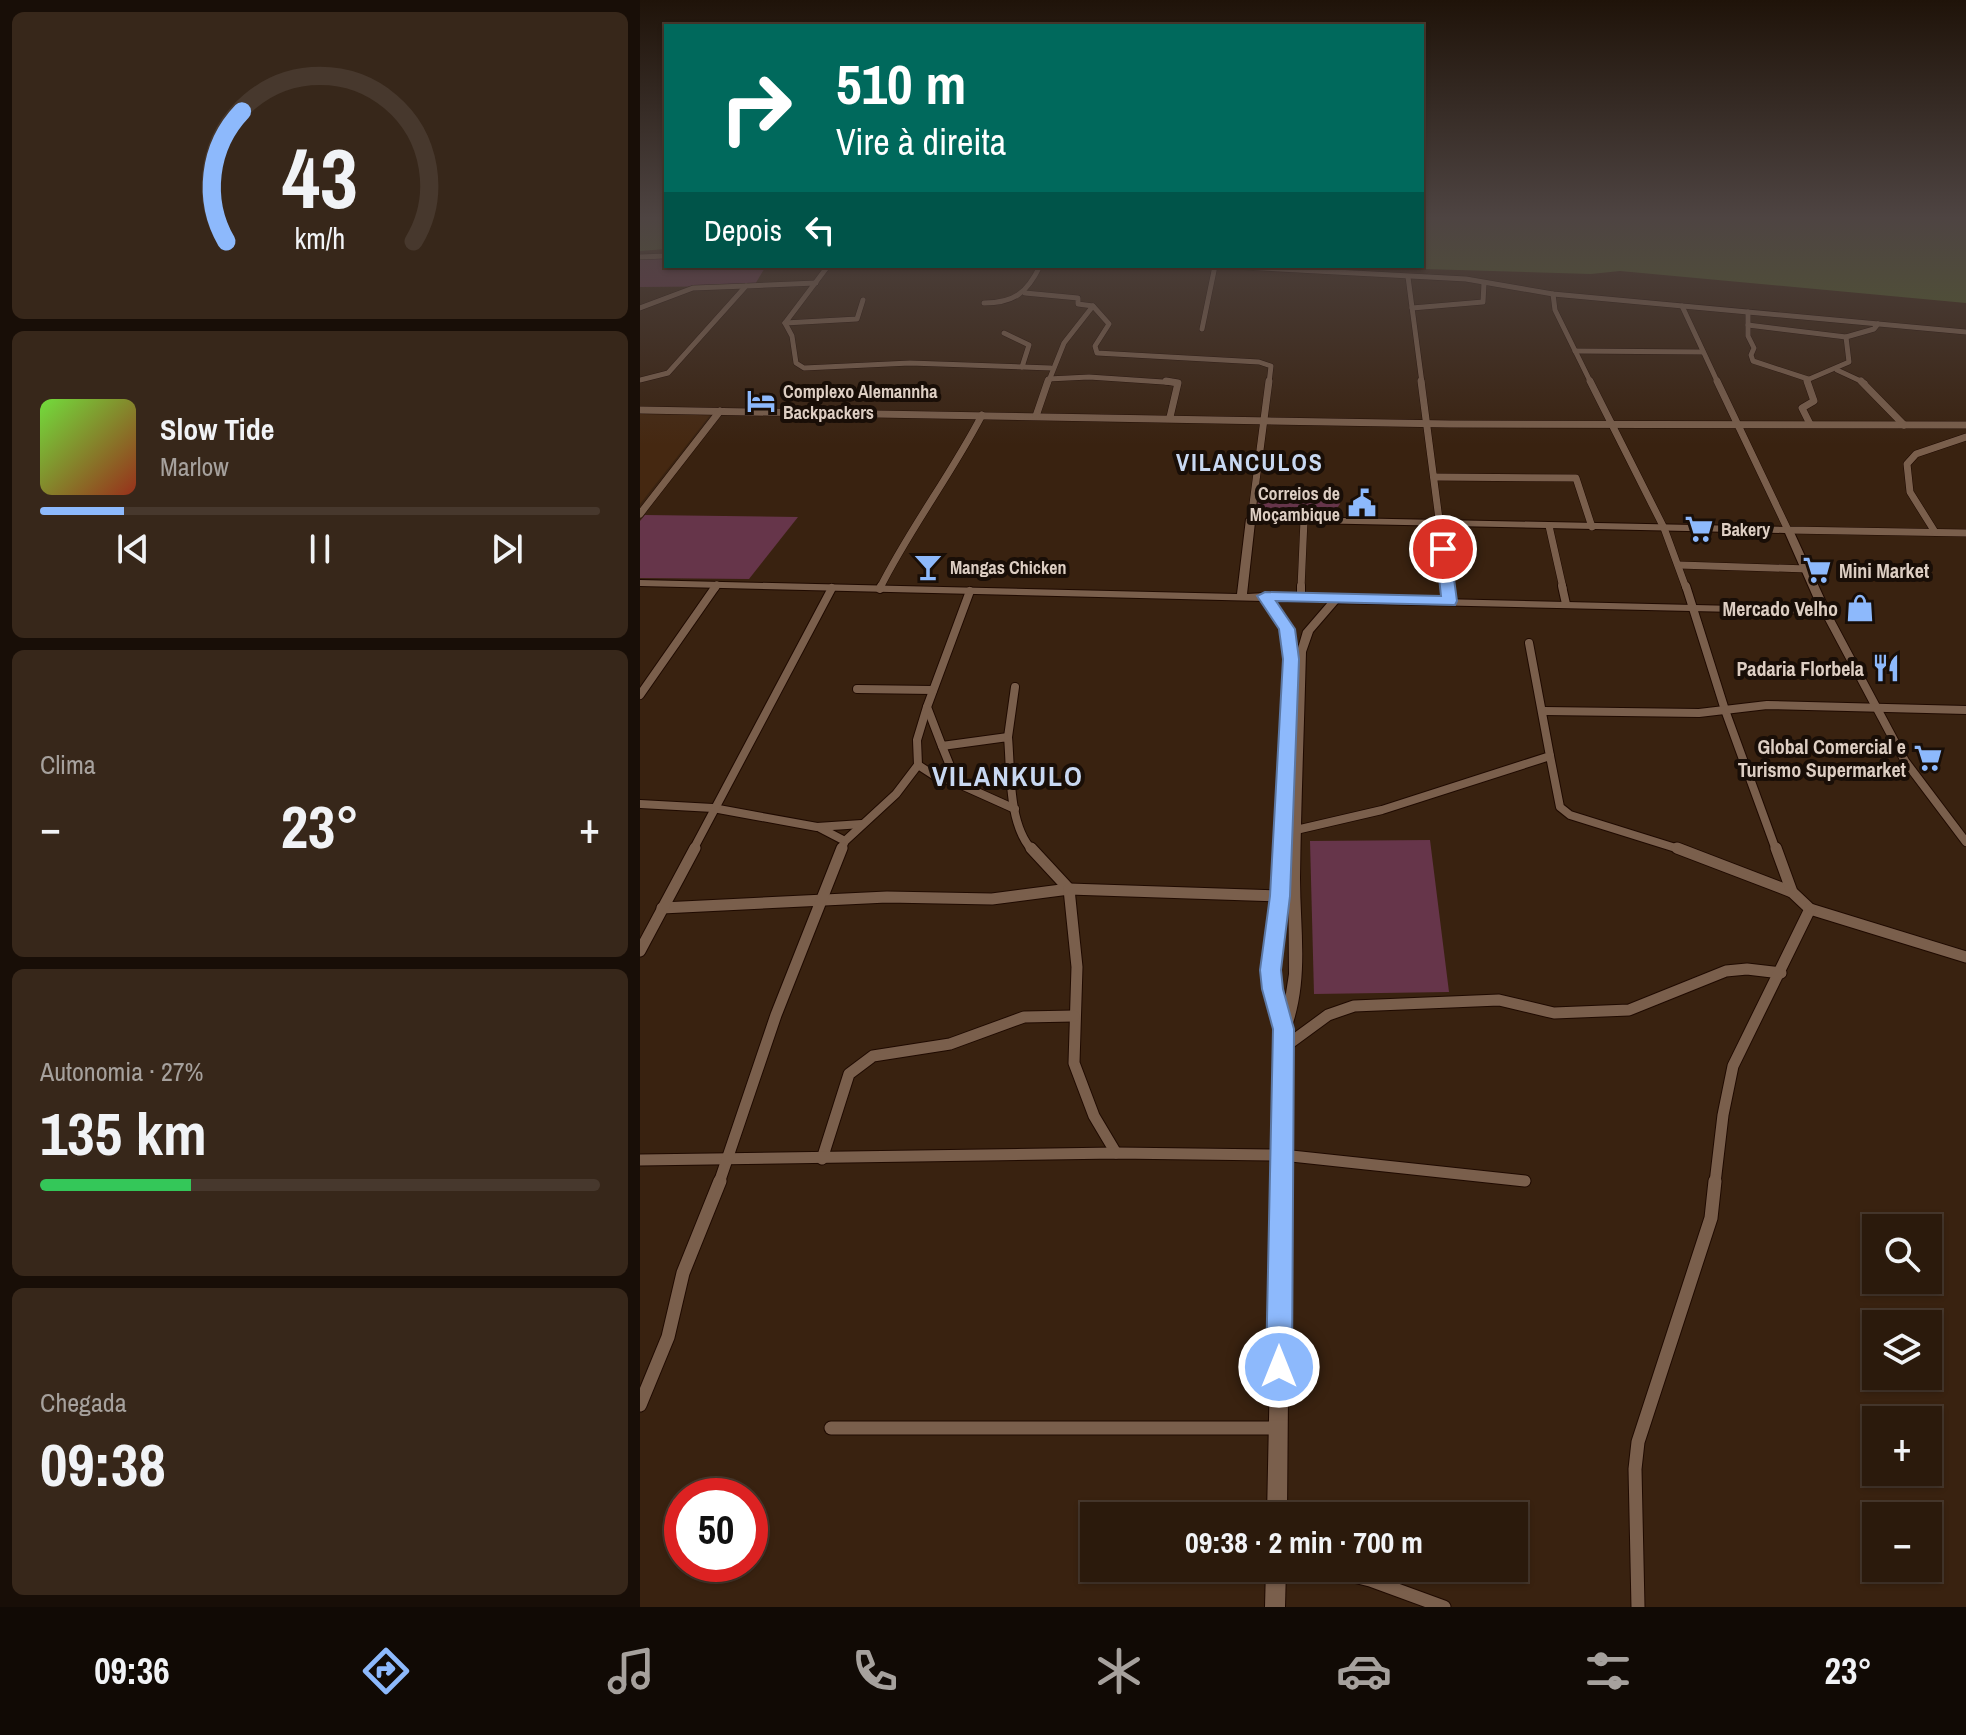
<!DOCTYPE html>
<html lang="pt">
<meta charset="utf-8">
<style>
body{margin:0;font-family:"Archivo Narrow",sans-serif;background:#37271a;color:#f1f3f6;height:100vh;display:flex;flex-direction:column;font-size:30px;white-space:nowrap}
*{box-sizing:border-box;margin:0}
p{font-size:26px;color:#a6a19d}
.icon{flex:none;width:44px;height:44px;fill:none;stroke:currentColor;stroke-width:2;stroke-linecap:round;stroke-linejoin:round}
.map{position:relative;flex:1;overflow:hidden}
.panel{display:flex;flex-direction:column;gap:12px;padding:12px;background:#180e07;width:640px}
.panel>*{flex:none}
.banner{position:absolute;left:24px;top:24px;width:760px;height:244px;border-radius:0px;box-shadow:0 2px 6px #0004,0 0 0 2px #47382d;background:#00695c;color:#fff;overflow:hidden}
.tools{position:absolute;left:1222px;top:1214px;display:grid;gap:16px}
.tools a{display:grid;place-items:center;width:80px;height:80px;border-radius:0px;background:#2b1a0c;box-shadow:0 2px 6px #0004,0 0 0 2px #47382d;font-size:40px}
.speed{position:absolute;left:24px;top:1478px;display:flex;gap:16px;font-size:40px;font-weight:700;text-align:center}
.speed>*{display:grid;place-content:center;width:104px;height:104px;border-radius:50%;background:#2b1a0c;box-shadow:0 2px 6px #0004,0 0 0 2px #47382d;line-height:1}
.speed .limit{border:12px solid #d22;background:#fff;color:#111}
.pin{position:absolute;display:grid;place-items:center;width:68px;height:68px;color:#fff;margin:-34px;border:4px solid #fff;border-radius:50%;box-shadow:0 2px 8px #0007}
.me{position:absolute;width:88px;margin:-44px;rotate:0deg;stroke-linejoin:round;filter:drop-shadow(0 0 6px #0008)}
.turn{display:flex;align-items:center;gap:28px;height:168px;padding:0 40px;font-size:36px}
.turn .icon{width:104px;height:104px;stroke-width:2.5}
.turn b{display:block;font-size:56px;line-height:68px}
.then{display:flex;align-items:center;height:76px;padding:0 40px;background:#0003;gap:16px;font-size:30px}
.big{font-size:60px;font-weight:700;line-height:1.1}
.panel .widget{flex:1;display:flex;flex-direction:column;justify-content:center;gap:12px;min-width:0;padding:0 28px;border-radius:12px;background:#37271a}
.panel .dial{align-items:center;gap:0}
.dial svg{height:208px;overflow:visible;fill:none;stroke:#47382d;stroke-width:7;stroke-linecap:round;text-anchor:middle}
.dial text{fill:#f1f3f6;stroke:none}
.song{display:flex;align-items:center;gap:24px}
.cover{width:96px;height:96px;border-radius:12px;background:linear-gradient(135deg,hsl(100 70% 55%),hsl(10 70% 35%))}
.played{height:8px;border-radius:4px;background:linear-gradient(90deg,#8db9fc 15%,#47382d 15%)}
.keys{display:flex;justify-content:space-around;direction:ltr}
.heat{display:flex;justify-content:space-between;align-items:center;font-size:44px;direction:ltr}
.charge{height:12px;border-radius:6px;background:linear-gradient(90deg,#34c759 27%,#47382d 0)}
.trip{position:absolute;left:440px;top:1502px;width:448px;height:80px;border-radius:0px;background:#2b1a0c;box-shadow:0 2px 6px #0004,0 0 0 2px #47382d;font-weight:700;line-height:80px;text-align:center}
.menu{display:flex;height:128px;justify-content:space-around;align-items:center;background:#110a05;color:#a6a19d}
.menu .icon{width:56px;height:56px}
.menu .on{color:#8db9fc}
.menu b{font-size:36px;color:#f1f3f6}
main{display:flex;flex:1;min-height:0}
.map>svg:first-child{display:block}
.built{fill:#452811}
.green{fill:#66354a}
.water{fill:#525f29}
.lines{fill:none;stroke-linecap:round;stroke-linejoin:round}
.street-far4-casing{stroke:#1f0a00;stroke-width:6}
.street-far3-casing{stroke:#1f0a00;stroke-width:8}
.street-far2-casing{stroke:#1f0a00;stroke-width:10}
.street-far1-casing{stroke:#1f0a00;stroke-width:13}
.street-casing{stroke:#1f0a00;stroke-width:15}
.secondary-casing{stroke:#1f0a00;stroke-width:2}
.street-far4{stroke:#7a5f4c;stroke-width:5}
.street-far3{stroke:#7a5f4c;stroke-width:7}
.street-far2{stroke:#7a5f4c;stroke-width:8}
.street-far1{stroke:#7a5f4c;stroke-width:11}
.street{stroke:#7a5f4c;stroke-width:13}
.secondary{fill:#7a5f4c;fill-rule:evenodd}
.route{fill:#8db9fc;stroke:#5c78a4;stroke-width:2}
.labels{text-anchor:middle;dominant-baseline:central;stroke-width:8;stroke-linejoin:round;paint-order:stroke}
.far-poi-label{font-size:18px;font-weight:bold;fill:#ddcec3;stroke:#190e07;text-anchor:start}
.poi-label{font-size:20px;font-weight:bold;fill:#ddcec3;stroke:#190e07;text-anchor:end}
.far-district-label{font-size:24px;font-weight:bold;letter-spacing:2px;fill:#c8d8f2;stroke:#190e07}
.district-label{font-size:28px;font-weight:bold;letter-spacing:2px;fill:#c8d8f2;stroke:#190e07}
</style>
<main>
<section class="panel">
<div class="widget dial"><svg viewBox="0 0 100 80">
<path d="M14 69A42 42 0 1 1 86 69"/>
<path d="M14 69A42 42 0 0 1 20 19" stroke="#8db9fc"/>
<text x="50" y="56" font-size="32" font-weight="700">43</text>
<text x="50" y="72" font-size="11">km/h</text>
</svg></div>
<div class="widget">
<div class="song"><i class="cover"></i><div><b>Slow Tide</b><p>Marlow</p></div></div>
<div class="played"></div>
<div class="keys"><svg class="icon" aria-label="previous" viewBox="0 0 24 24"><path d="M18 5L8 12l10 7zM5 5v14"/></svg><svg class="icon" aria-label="pause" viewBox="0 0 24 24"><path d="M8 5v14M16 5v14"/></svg><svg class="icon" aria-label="next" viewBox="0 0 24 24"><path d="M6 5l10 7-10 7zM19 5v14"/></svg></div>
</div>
<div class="widget"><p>Clima</p>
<div class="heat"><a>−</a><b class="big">23°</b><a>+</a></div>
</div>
<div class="widget"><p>Autonomia · 27%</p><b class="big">135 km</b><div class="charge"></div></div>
<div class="widget"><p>Chegada</p><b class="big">09:38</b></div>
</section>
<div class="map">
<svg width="1326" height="1607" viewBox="0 0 1326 1607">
<rect width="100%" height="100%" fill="#392210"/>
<polygon class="built" points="0,413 71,414 0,504"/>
<g class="green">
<polygon points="26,257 26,266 126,266 114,286 0,287 0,259"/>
<polygon points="625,493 692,494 700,504 693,514 688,516 624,513 617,507 619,497"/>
<polygon points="5,515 158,517 109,579 0,578 0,521"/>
<polygon points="790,840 809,992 674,994 670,841"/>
</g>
<g class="water">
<polygon points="0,220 26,220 26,249 0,251"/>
<polygon points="782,220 1326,220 1326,303 980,271 951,274 682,266 782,266"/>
</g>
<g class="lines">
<defs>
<g id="street-far4">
<polyline points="0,257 26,256"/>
<polyline points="585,266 826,279 913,294 1326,332"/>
<polyline points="768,277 782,383"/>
<polyline points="385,293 438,298 438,304 453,306 469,324 455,346 457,353 619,362 631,366 629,383"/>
<polyline points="913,294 915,310 951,383"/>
<path d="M344 303C374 303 387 293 400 266"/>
<polyline points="1042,306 1078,383"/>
<polyline points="0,308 53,288 106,286"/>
<polyline points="772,308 843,302 844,283"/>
<polyline points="1108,312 1108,336 1114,348 1111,355 1113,361 1168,379"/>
<polyline points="145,323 152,336 156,363 164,368 270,363 411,368"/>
<polyline points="145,323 217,319 223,300"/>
<polyline points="145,323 188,266"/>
<polyline points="1108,325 1206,337"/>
<polyline points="562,329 575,266"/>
<polyline points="364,333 389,345 382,367"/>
<polyline points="935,351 1063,352"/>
<polyline points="1197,370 1225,383"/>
<polyline points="408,379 449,377 538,383"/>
<polyline points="0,380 28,373 106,286 176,283"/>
<polyline points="408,383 424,343 453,306"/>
<polyline points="1168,383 1167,380 1209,362 1206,337 1234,329 1238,324"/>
</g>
<g id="street-far3">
<polyline points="526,381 538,383 530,417"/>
<polyline points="781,381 808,588"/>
<polyline points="950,381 1024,528 1046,588"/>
<polyline points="1077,381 1148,530 1326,533"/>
<polyline points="1167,381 1174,401 1162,408 1170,424"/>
<polyline points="1221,381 1264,425"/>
<polyline points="0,410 810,424 1326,425"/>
<polyline points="396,416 408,381"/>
<polyline points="794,477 936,478 952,527"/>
<polyline points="0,514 80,411"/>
<polyline points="611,519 629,381"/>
<polyline points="909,526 923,588"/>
<polyline points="1295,532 1270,492 1267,464 1276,454 1326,437"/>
<polyline points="1039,565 1167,569"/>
<polyline points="75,588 77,585"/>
<path d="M240 588C270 528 311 475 342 415"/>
<polyline points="661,588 664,520"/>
</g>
<g id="street-far2">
<polyline points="808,586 810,601"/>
<polyline points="922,586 926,604"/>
<polyline points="1046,586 1085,710 1136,850"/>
<polyline points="240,589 241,586"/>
<path d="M330 591 287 707 302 746 368 737C371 771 368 824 392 850"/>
<polyline points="661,597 661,586"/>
<polyline points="1185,611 1265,761 1326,842"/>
<polyline points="217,689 293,690"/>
<polyline points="0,695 76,586"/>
<polyline points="904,711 1059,713 1127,705 1326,710"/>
<polyline points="368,737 375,687"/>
<polyline points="302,746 317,783 375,809"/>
<polyline points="910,756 920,807 930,815 1042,850"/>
<polyline points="278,765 295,776 317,783"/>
<polyline points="0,804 73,808 177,827 222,824"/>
<polyline points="180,828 205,841"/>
<polyline points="656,830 742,810 910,756 889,643"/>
<polyline points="53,850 192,588"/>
<polyline points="201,850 205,841 256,794 278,765 277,740 287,707"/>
</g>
<g id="street-far1">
<polyline points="1037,848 1152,892"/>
<polyline points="1136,848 1152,892 1170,909 1326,957"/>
<polyline points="22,908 247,897 352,899 429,889 391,848"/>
<polyline points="0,951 55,848"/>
<polyline points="643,1048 688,1015 714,1006 859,1000 914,1013 989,1010 1086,971 1107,969 1141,973"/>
<polyline points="476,1153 454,1116 434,1063 437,967 429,889 640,896"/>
<polyline points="182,1159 209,1074 233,1056 310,1044 384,1017 434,1016"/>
<polyline points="0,1160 476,1153 642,1155 885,1181"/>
<polyline points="79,1183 136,1015 202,848"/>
<polyline points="1075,1183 1083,1115 1093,1066 1170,909"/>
</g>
<g id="street">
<polyline points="0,1405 28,1337 43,1273 80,1181"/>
<polyline points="191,1428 638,1428"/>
<polyline points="682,1568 730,1580 804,1607"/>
<polyline points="998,1607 995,1469 998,1442 1071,1218 1075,1181"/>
</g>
<g id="secondary">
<path d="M611 516 1148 527 1153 530 1190 611 1185 614 698 603 673 632 666 652C664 727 661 803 660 878 660 929 669 979 651 1029L647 1516H627L637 1029 625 989 624 970 634 896 646 659 642 629 623 601 0 586V580L597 594 606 519ZM615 522 1145 533 1178 608 629 595 625 593 607 594ZM633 601 688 602 663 631 656 655 652 629ZM648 856 649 974 644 1006C633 971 642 936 646 900 648 885 648 871 648 856Z"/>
<polygon points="626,1568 646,1568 645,1607 625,1607"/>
</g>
</defs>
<use href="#street-far4" class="street-far4-casing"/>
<use href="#street-far3" class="street-far3-casing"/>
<use href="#street-far2" class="street-far2-casing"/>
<use href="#street-far1" class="street-far1-casing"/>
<use href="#street" class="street-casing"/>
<use href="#secondary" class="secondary-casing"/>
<use href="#street-far4" class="street-far4"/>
<use href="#street-far3" class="street-far3"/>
<use href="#street-far2" class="street-far2"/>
<use href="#street-far1" class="street-far1"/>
<use href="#street" class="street"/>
<use href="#secondary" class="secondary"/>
</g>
<linearGradient id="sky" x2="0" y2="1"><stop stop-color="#1f1309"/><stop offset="0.49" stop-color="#4e4442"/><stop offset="1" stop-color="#4e4442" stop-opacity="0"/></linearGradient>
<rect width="1326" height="445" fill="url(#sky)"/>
<polygon class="route" points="803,545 810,549 817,601 815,605 636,601 655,629 659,659 650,896 641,970 643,989 654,1029 652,1367 649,1377 639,1381 629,1377 626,1367 633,1029 622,989 620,970 630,896 643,659 639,629 617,596 625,592 801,596 796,549"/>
<defs>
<symbol id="hotel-bare" viewBox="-9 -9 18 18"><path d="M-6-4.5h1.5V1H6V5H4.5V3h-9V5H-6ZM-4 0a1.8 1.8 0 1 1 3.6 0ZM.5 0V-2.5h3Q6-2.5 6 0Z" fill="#8db9fc" stroke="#190e07" stroke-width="2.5" paint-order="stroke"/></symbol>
<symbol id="civic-bare" viewBox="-9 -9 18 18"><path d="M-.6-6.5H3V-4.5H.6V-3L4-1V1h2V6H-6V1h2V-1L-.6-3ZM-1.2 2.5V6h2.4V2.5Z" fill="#8db9fc" stroke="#190e07" stroke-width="2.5" paint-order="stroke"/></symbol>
<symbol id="supermarket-bare" viewBox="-9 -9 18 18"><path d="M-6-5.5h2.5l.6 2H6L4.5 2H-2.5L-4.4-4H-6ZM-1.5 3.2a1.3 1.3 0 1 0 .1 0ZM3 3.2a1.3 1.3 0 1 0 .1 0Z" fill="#8db9fc" stroke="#190e07" stroke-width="2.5" paint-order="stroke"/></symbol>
<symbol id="bar-bare" viewBox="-9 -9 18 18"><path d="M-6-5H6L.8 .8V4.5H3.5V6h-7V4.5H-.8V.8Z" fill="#8db9fc" stroke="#190e07" stroke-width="2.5" paint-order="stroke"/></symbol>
<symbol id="shop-bare" viewBox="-9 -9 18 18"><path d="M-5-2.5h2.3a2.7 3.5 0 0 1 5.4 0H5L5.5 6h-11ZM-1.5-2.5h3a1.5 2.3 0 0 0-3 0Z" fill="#8db9fc" stroke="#190e07" stroke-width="2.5" paint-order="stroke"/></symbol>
<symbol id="restaurant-bare" viewBox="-9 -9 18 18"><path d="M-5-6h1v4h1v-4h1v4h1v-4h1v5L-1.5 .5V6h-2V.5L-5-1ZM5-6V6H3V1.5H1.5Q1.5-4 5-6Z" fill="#8db9fc" stroke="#190e07" stroke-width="2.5" paint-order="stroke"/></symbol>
</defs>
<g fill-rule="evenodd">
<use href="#hotel-bare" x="101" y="381" width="40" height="40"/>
<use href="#civic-bare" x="702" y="483" width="40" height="40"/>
<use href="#supermarket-bare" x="1039" y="509" width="40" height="40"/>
<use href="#bar-bare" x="268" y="547" width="40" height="40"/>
<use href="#supermarket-bare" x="1157" y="550" width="40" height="40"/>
<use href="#shop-bare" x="1200" y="588" width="40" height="40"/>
<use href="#restaurant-bare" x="1226" y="648" width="40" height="40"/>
<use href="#supermarket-bare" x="1268" y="738" width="40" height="40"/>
</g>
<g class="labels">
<g class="far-poi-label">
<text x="143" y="391">Complexo Alemannha<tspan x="143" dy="21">Backpackers</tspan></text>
<text x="700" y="493" text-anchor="end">Correios de<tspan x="700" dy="21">Moçambique</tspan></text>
<text x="1081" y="529">Bakery</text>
<text x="310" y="567">Mangas Chicken</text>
</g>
<g class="poi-label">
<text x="1199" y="570" text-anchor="start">Mini Market</text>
<text x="1198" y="608">Mercado Velho</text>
<text x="1224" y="668">Padaria Florbela</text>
<text x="1266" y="746">Global Comercial e<tspan x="1266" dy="23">Turismo Supermarket</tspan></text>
</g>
<g class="far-district-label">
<text x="610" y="462">VILANCULOS</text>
</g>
<g class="district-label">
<text x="368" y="776">VILANKULO</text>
</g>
</g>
</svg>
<div class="tools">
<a><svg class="icon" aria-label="search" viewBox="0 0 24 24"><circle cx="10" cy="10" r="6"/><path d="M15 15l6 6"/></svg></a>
<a><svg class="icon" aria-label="layers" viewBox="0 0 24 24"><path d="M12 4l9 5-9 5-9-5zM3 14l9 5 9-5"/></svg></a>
<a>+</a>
<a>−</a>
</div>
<div class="speed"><div class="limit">50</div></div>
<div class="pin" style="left:803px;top:549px;background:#d93025"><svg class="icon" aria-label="arrive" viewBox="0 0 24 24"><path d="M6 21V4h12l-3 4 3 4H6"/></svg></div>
<svg class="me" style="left:639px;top:1367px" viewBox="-20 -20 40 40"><circle r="17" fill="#8db9fc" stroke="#fff" stroke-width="3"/><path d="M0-11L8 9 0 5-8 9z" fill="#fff"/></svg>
<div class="trip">09:38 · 2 min · 700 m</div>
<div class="banner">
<div class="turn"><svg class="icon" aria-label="right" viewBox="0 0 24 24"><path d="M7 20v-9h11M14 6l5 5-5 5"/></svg><div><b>510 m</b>Vire à direita</div></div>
<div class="then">Depois<svg class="icon" aria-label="left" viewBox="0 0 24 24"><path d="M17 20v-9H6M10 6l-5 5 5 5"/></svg></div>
</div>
</div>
</main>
<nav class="menu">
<b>09:36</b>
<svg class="icon on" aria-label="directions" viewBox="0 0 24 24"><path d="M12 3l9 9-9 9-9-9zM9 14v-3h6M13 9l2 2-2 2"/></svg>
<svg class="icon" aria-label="music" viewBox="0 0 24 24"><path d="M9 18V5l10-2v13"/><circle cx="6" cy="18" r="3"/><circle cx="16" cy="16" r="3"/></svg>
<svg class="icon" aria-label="phone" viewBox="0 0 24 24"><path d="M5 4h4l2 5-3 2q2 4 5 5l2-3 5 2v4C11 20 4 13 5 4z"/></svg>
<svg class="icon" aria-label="climate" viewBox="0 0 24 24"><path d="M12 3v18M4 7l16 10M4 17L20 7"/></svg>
<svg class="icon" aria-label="car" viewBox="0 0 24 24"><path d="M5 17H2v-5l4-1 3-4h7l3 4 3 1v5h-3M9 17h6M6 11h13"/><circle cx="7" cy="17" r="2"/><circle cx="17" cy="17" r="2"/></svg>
<svg class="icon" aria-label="filters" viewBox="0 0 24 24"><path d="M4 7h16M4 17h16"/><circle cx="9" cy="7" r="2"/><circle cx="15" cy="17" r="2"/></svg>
<b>23°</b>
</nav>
